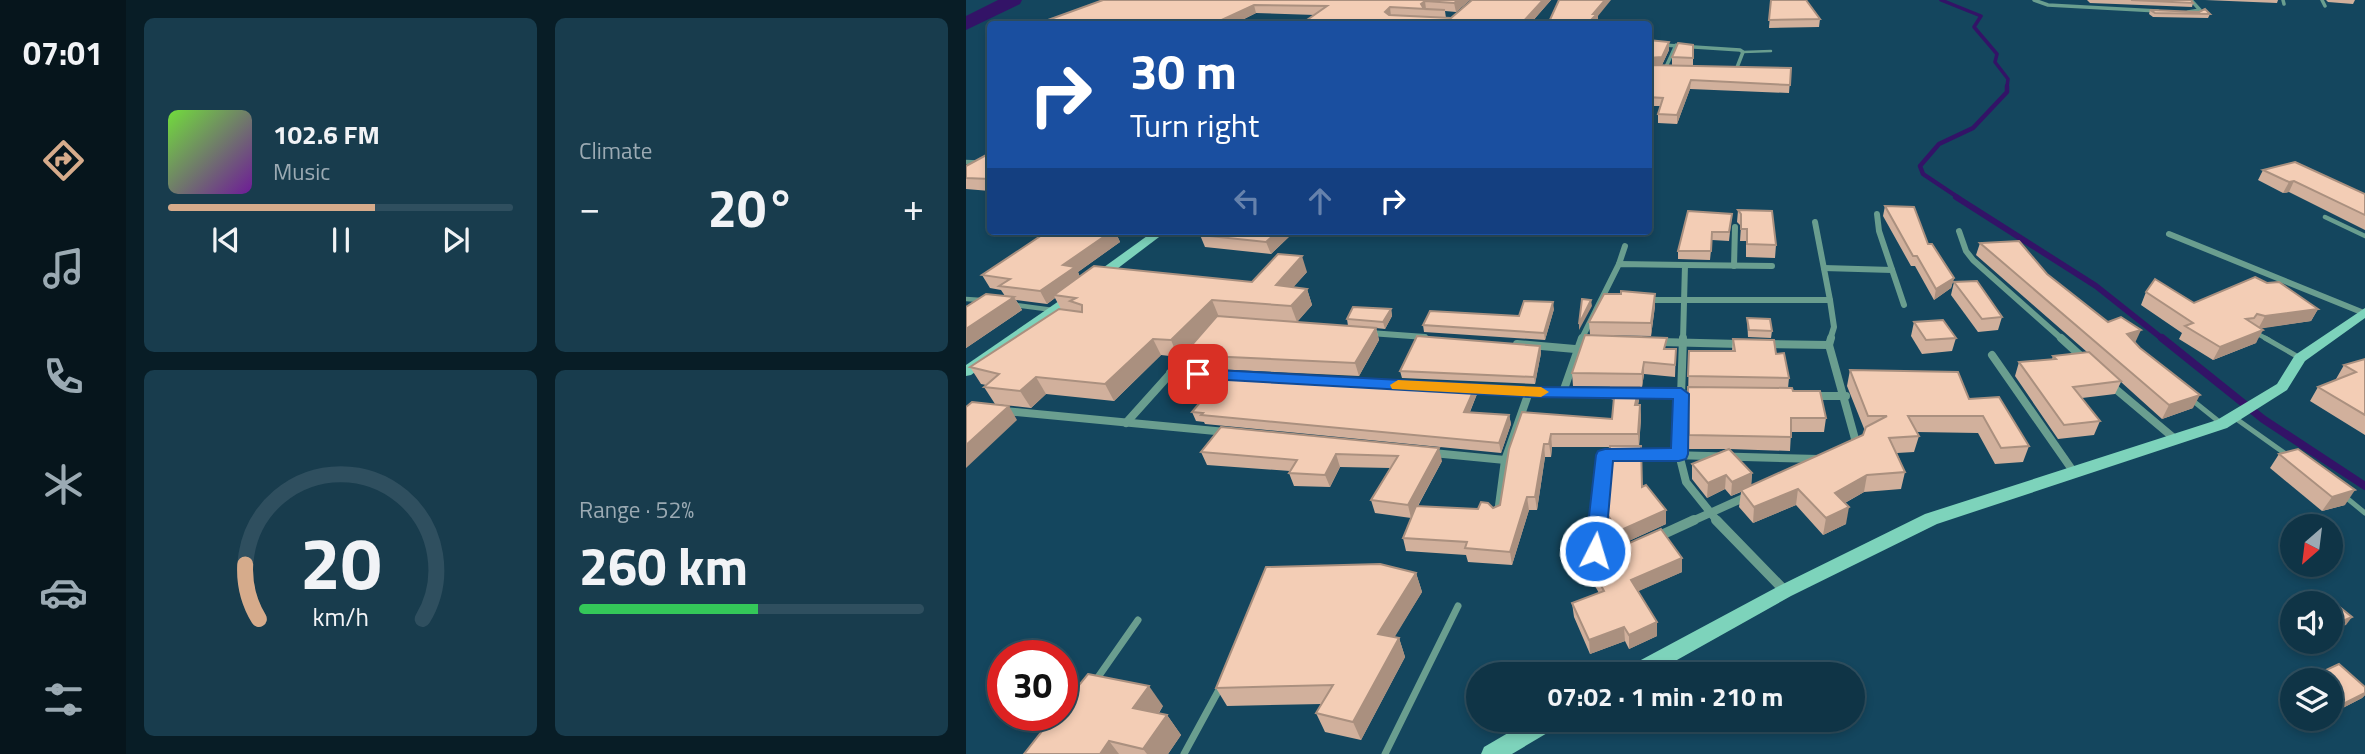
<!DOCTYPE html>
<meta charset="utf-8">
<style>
body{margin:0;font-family:"Titillium Web",sans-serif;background:#183c4d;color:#f1f3f6;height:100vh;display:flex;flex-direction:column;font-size:26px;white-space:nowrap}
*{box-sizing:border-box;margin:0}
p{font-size:23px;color:#9baab3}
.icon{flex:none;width:38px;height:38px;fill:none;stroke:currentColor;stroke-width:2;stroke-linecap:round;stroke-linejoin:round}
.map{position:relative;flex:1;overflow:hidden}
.sheet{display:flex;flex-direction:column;gap:18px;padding:18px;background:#081d26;width:840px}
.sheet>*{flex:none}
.top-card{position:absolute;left:21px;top:21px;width:665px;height:214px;border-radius:7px;box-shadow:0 4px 10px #0003,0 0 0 2px #2f4f5f;background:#1a4fa0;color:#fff;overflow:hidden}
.needle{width:46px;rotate:208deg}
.controls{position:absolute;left:1314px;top:514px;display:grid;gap:14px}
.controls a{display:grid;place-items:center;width:63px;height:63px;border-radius:50%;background:#0f3446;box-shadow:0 4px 10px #0003,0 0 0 2px #2f4f5f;font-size:35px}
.speed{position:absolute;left:21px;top:640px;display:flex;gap:14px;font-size:35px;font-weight:700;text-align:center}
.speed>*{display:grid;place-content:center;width:91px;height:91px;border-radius:50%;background:#0f3446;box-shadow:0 4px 10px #0003,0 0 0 2px #2f4f5f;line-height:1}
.speed .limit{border:10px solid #d22;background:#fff;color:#111}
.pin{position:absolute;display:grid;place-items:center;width:60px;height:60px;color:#fff;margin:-30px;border-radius:14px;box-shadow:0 4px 10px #0006}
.me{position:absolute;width:77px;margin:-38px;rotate:5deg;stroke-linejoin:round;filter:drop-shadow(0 0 5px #0008)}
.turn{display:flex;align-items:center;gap:24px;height:147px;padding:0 28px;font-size:32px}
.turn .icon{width:91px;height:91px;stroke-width:2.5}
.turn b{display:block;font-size:49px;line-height:60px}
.lanes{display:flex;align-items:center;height:66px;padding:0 28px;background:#0003;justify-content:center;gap:35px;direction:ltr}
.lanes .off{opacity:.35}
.big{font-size:52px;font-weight:700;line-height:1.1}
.sheet .card{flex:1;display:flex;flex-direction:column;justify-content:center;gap:10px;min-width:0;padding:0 24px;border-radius:10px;background:#183c4d}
.sheet .dial{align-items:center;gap:0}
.dial svg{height:182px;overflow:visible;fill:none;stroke:#2f4f5f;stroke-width:7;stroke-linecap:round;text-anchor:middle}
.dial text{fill:#f1f3f6;stroke:none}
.song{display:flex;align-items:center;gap:21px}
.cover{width:84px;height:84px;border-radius:10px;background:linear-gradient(135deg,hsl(100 70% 55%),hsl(280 70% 35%))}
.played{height:7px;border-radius:4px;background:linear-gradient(90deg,#d6ab8b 60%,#2f4f5f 60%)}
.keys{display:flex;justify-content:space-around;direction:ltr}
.heat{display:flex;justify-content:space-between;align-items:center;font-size:38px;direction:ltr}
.charge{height:10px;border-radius:5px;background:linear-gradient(90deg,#34c759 52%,#2f4f5f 0)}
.sheet .tiles{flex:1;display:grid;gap:18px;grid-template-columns:repeat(2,1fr)}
.trip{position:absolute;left:500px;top:662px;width:399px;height:70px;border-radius:35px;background:#0f3446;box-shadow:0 4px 10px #0003,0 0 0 2px #2f4f5f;font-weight:700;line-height:70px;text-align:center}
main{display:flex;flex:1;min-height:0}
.tabs{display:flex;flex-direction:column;width:126px;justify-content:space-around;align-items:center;background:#06151c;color:#9baab3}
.tabs .icon{width:49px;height:49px}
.tabs .current{color:#d6ab8b}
.tabs b{font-size:32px;color:#f1f3f6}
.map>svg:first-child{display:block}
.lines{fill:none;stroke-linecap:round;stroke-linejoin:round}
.stream-far3{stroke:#331367;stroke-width:3.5}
.stream-far2{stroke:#331367;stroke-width:4.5}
.stream-far1{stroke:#331367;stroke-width:6}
.stream{stroke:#331367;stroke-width:8}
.river{fill:#331367;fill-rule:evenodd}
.lane-far3{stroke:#6a9e8f;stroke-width:2.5}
.lane-far2{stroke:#6a9e8f;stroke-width:4.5}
.lane-far1{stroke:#6a9e8f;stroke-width:5}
.lane{stroke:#6a9e8f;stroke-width:7}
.street-far4{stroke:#6a9e8f;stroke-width:3.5}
.street-far3{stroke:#6a9e8f;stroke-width:4.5}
.street-far2{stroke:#6a9e8f;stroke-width:6}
.street-far1{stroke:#6a9e8f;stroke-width:8}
.street{stroke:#6a9e8f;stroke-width:10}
.secondary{fill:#7dd3bb;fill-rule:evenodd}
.wall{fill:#d1b09c}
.shaded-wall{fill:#aa907f}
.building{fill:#f3cdb5;stroke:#aa907f;stroke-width:2}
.route{fill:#1a73e8;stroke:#114b97;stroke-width:2}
.slow{fill:#f59e0b}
</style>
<main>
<nav class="tabs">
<b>07:01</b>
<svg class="icon current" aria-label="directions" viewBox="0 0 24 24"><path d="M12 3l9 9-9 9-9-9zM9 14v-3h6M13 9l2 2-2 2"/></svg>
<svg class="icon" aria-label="music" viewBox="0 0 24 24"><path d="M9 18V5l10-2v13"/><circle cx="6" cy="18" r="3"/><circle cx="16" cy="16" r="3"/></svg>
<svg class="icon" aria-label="phone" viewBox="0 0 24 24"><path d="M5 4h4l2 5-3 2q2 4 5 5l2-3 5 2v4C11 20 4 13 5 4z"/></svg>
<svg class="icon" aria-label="climate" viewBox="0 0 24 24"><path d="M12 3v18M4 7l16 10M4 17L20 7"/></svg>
<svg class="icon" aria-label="car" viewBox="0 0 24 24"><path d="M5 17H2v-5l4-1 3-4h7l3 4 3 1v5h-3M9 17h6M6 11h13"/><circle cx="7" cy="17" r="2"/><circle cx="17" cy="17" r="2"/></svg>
<svg class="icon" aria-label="filters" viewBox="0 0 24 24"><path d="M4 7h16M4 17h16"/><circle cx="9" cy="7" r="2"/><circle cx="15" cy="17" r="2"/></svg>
</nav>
<section class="sheet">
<div class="tiles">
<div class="card">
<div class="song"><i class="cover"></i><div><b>102.6 FM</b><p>Music</p></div></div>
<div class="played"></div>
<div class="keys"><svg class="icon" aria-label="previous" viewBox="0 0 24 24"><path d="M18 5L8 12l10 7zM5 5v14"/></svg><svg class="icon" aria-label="pause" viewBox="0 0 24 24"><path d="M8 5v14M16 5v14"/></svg><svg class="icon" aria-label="next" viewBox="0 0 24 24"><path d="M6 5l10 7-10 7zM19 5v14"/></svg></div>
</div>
<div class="card"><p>Climate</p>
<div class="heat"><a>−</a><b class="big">20°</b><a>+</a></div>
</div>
<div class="card dial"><svg viewBox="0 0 100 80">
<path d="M14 69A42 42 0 1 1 86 69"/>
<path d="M14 69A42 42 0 0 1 8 45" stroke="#d6ab8b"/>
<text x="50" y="56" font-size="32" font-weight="700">20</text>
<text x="50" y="72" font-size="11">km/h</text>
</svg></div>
<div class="card"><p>Range · 52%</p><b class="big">260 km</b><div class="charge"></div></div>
</div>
</section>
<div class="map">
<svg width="1399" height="754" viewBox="0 0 1399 754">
<rect width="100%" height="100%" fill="#14465e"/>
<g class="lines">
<polyline class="stream-far3" points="975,0 1015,16 1008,27 1031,54 1029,62 1042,79 1041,87"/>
<polyline class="stream-far2" points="993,198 957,174 954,166 973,144 1007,128 1041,92 1041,86"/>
<polyline class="stream-far1" points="990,197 1130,286 1198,340"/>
<polyline class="stream" points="1196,338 1297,419 1399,486"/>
<polygon class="river" points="32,0 56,0 54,4 0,30 0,16"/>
<polyline class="lane-far3" points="777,52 805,51"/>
<g class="lane-far2">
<polyline points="1359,217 1399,236"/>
<polyline points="0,299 15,300"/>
<polyline points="49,305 87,310"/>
<polyline points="1288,332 1303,340"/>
</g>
<g class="lane-far1">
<polyline points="1299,338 1334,358"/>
<polyline points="1226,400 1256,424"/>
<polyline points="1269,418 1324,457"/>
<polyline points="1377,495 1399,513"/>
</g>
<g class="lane">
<polyline points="130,680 172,620"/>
<polyline points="218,754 255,686"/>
<polyline points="419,754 492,606"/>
</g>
<g class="street-far4">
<polyline points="1068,0 1082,5 1192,11"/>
<polyline points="1317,0 1318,4"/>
<polyline points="1356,0 1359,6"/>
<polyline points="1222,12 1234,10 1225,0"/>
<polyline points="682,44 774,50 777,52 770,70 766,71"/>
<polyline points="699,69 710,45"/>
</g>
<polyline class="street-far3" points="0,162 24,163"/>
<g class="street-far2">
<polyline points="911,214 913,231 938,305"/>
<polyline points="849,222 864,300"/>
<polyline points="993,231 1000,251 1007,260 1097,340"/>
<polyline points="1203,234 1398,313"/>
<polyline points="653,264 659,246"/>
<polyline points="719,265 806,266"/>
<polyline points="768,266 769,227"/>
<polyline points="858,268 926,270"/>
<polyline points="682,300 864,300 868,327 864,340"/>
<polyline points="404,333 459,337"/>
<polyline points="615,340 653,264 719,265 717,340"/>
</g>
<g class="street-far1">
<polyline points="717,338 713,454 720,482 752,522"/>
<polyline points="1095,338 1117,358"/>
<polyline points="694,342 774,344"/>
<polyline points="551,344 609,349"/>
<polyline points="799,344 863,345 865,338"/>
<polyline points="863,345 891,446"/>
<polyline points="1026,355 1107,471"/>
<polyline points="204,373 263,376"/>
<polyline points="380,382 435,385"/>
<polyline points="1146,386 1209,439"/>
<polyline points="502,389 597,392 616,338"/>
<polyline points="597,392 652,393"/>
<polyline points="664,393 718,394"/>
<polyline points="846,396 880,396"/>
<polyline points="39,411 260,432"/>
<polyline points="160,423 230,345"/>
<polyline points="467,453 539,460"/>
<polyline points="669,454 853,459"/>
<polyline points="532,513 539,460 563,392"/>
<polyline points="632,522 638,458 641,453 650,453"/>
<polyline points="724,522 782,496"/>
</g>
<g class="street">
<polyline points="632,520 629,551 632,556"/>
<polyline points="750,520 819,591"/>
<polyline points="691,537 728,520"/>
</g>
<g class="secondary">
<polygon points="188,231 201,231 135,281 127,281 125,278 127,275"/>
<polygon points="109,290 113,291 115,294 113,297 5,375 0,376 0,365"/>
<polygon points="1399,308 1399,318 1339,361 1321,390 1261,428 971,524 825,596 686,674 657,674 660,668 813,586 959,514 1251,420 1311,384 1329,355"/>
<polygon points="566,719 596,719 593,726 546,754 515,754 518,747"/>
</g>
</g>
<g class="wall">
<polygon points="137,0 504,0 490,12 479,11 480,18 485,18 506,0 585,0 564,24 342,24 341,20 349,15 290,13 268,24 71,24"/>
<polygon points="805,0 854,19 853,27 803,28"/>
<polygon points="1121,0 1225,0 1227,3 1226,7 1124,3"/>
<polygon points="1239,0 1312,0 1311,3"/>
<polygon points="1360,0 1389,0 1387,4 1362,2"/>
<polygon points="1184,10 1244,14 1242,18 1187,17 1183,14"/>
<polygon points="682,40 703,42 703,50 696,65 689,65 825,68 823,93 724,89 711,124 692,123 692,114 694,106 682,106"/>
<polygon points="727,45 727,66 706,65 706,57"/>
<polygon points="24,146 24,191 0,189 0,166 24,153 21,148"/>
<polygon points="1297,170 1399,194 1399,230 1323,192 1317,193 1292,180"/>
<polygon points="919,206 962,244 988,278 985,288 968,300 949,266 945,266 917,216"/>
<polygon points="772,210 810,245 809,258 780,257 780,241 774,241 775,226 771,222"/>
<polygon points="766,214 763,241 746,240 744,260 712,259 712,251"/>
<polygon points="82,231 149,231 154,242 112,272 114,277 286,282 341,272 327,287 341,289 346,305 331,322 382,326 381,319 425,309 426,316 419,329 410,328 413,340 393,376 247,369 244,360 229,359 224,347 233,336 212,357 195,355 148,401 80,394 65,408 29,404 18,387 20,385 15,384 4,367 95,309 89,298 81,304 50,300 56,310 0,348 0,307 39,296 35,290 24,288 16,275"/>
<polygon points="329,231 305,254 239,247 234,235"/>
<polygon points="1014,243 1081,274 1169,343 1227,408 1196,419 1155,382 1149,394 1116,398 1134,421 1128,435 1092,439 1049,376 1053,362 1086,359 1087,356 1121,352 1010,255"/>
<polygon points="988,282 1036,317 1032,330 1012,332 985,295"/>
<polygon points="1180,292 1228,303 1352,309 1345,321 1294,328 1290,343 1247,360 1213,339 1216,333 1175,305"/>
<polygon points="655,294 689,306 685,336 624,335 623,322"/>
<polygon points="588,309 579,340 458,332 457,325 553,316"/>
<polygon points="781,318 806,331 805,338 782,337"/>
<polygon points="948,322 990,338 986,351 956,354 945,336"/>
<polygon points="767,339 810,354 823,378 822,388 827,391 860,418 858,432 825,432 824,451 763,449 786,473 785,486 897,435 899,431 881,386 884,370 1003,399 1063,446 1057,462 1029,464 1012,433 951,432 953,436 948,452 931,453 939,472 935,489 898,492 879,503 880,524 857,535 830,505 787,523 773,507 775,492 765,496 759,489 741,498 726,479 726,464 761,449 723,449 722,400 723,351 766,351"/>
<polygon points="574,346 575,353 569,384 436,378 434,371"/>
<polygon points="701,349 710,349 709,377 678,374 676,387 607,386 606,373"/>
<polygon points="1399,359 1399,435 1344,401 1352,387 1371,380 1370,379 1378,365"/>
<polygon points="383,382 424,387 510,385 511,394 504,412 543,415 545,424 535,453 239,424 238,422 230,421 226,412"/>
<polygon points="644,387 673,387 673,400 672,405 674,405 675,418 673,446 676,487 700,510 700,524 654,545 639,525 638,510 643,447 586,447 585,457 579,457 571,510 563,510 546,565 502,562 500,555 440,551 437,538 445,518 409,513 405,500 424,468 374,467 364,487 328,486 323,473 324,471 241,465 235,452 255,427 476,461 452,506 512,509 527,508 534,505 556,412 646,419 648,400 645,399"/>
<polygon points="1313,454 1379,505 1356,511 1304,468"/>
<polygon points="618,554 716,572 672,591 691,636 663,649 659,641 624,654 608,617 606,603 633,593 619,569"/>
<polygon points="450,573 456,592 428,637 433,638 439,657 395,740 359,732 350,713 356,704 261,706 250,688"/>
<polygon points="1345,677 1399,687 1399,695 1396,698 1369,712 1365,708 1365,681 1341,681"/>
<polygon points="197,706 193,713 201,715 215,735 202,754 58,754"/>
</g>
<g class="shaded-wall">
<polygon points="492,0 504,0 490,12 488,3"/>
<polygon points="577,0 585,0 564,24 555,24"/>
<polygon points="639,0 645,0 632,16 632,21 629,24 621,24 627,14"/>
<polygon points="459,1 460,9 456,9 455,4"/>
<polygon points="288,5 290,13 268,24 247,24"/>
<polygon points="424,7 425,16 419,12"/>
<polygon points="703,42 703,50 696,65 682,66 682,58"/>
<polygon points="725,80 724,89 711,124 711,115"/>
<polygon points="1328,181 1323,192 1317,193 1323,182"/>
<polygon points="146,231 149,231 154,242 112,272 115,280 88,295 89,298 81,304 74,291 97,265"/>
<polygon points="312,231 329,231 305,254 300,242"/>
<polygon points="336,256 341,272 316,300 310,285"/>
<polygon points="988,278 985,288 968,300 970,289"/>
<polygon points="341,289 346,305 331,322 325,306"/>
<polygon points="689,294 689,306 685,336 685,323"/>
<polygon points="48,297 56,310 0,348 0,329"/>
<polygon points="246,300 253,317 212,357 205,340"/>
<polygon points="625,300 626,306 613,330 613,324"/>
<polygon points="587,302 588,309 579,340 578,333"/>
<polygon points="425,309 426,316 419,329 417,322"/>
<polygon points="1352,309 1345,321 1292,329 1299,316"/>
<polygon points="410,328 413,340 393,376 389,363"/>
<polygon points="1175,330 1169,343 1161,334"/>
<polygon points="1297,330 1290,343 1247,360 1254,347"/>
<polygon points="187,339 195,355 148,401 139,384"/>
<polygon points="574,346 575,353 569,384 568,377"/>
<polygon points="678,362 678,374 676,387 676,374"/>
<polygon points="70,377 80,394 65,408 54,391"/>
<polygon points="510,385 511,394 500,421 498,412"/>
<polygon points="673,387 673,400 669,417 669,405"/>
<polygon points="1234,395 1227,408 1196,419 1203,405"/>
<polygon points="674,405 675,418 673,447 672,434"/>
<polygon points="43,406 51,420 0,468 0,445"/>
<polygon points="543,415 545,424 535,453 533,443"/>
<polygon points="585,434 586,447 585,457 583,444"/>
<polygon points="578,444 579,457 571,510 569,497"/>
<polygon points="473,448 476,461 445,518 442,505"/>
<polygon points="370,454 374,467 364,487 359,475"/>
<polygon points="786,473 785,487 765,496 766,482"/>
<polygon points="760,475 759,489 741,498 742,483"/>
<polygon points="901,475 898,492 866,510 869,493"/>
<polygon points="832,489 830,505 787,523 788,507"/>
<polygon points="1389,490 1379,505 1356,511 1366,497"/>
<polygon points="561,497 563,510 546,565 544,552"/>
<polygon points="883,507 880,524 857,535 860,518"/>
<polygon points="700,510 700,524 654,545 653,531"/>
<polygon points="716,558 716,572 666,594 665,580"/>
<polygon points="450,573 456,592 419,653 412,634"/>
<polygon points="1386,617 1380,625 1365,630 1365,626"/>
<polygon points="691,622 691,636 663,649 663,635"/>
<polygon points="658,627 659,641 624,654 623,640"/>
<polygon points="433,638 439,657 395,740 387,722"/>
<polygon points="183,686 197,706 182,729 167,708"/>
<polygon points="1399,693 1399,695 1396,698 1369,712 1375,705"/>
<polygon points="201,715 215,735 202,754 181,754 177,749"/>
<polygon points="143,741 153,754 134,754"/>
</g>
<g class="building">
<polygon points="137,0 492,0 488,3 459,1 455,4 458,9 479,10 424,7 419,12 423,15 485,18 506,0 577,0 555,24 344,24 341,20 361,6 288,5 247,24 71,24"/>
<polygon points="593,0 639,0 627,14 631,14 621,24 582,24"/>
<polygon points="805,0 840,0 854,19 803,20"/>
<polygon points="1165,0 1225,0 1227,3"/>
<polygon points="1239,9 1244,14 1189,13 1184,10 1233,12"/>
<polygon points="682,40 703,42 696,57 682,58"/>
<polygon points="712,43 727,45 727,58 706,57"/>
<polygon points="682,65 825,68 824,85 725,80 711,115 692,114 697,98 682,97"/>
<polygon points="24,153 24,179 0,178 0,166"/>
<polygon points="1329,162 1399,194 1399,215 1328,181 1323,182 1297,170"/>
<polygon points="919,206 948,207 962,244 966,244 988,278 970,289 951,256 947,256"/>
<polygon points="772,210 806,211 810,245 781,244 781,229 775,229 775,214"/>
<polygon points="722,211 766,214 763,232 746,232 745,251 712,251"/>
<polygon points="82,231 146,231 97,265 109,267 74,291 33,286 44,279 16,275"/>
<polygon points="239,231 312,231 300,242 234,235"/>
<polygon points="1053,241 1081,274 1142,322 1155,317 1175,330 1161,334 1174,348 1234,395 1203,405 1014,243"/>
<polygon points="312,254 336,256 310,285 341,289 325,306 246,300 205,340 187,339 139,384 70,377 54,391 18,387 33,374 4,367 93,309 116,312 116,305 104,301 110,298 88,295 128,266 286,282"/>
<polygon points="1289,277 1301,283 1313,282 1352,309 1299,316 1291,314 1288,318 1280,319 1297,330 1254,347 1219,326 1227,323 1180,292 1189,279 1228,303"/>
<polygon points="1011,281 1036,317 1016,319 988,282"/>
<polygon points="655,291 689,294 685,323 623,322 638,294 655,294"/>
<polygon points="20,294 48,297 0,329 0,307"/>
<polygon points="616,299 625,300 613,324"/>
<polygon points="558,301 587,302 578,333 457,325 464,311 553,316"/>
<polygon points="387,307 425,309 417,322 381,319"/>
<polygon points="251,316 410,328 389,363 242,356 249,349 224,347"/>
<polygon points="781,318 804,319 806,331 783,330"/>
<polygon points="977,320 990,338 960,340 948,322"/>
<polygon points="619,335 701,338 698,349 710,349 709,365 678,362 676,374 606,373"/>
<polygon points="451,336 574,346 568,377 434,371"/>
<polygon points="767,339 808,340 810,354 818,353 823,378 722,376 723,351 769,351"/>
<polygon points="1123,352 1155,381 1107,387 1134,421 1098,425 1053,362 1090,359 1087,356"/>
<polygon points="1399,359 1399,415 1352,387 1390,372 1378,365"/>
<polygon points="884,370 992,372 1003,399 1033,397 1063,446 1035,448 1017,416 942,416 953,436 923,438 939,472 901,475 869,493 883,507 860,518 832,489 788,507 775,490 897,435 900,427 921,416 902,416"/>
<polygon points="258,373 382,379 381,382 424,387 427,381 510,385 498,412 543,415 533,443 235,415 237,413 226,412"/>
<polygon points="644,387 673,387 669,405 674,405 672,434 585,434 583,444 578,444 569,497 561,497 544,552 499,548 501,542 437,538 450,506 512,509 515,502 522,503 527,508 534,505 543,449 556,412 646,419 649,387"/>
<polygon points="722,387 826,388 827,391 854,391 860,418 825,418 825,437 723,435"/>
<polygon points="6,402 43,406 0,445 0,407"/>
<polygon points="255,427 473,448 442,505 405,500 432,456 370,454 359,475 323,473 331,460 235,452"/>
<polygon points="644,446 675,446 676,487 680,485 700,510 653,531 638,510"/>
<polygon points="763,449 786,473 766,482 760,475 742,483 726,464"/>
<polygon points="1332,449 1389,490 1366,497 1313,454"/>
<polygon points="695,529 716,558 665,580 691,622 663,635 658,627 623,640 606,603 638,591 618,554 631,549 641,553"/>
<polygon points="414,564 450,573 412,634 433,638 387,722 350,713 367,685 250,688 300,567"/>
<polygon points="1360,596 1386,617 1365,626 1365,604 1340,604"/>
<polygon points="1373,664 1399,687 1399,693 1375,705 1365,695 1365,681 1349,681 1345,677"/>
<polygon points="122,674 183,686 167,708 201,715 177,749 143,741 134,754 58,754 88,716 96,716 96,706"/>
</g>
<polygon class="route" points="232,369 563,387 715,388 723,394 722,454 720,459 713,461 647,461 639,551 636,557 629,559 622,557 619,551 630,455 632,451 639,449 705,448 707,399 563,397 226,378 224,374 226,371"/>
<polygon class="slow" points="432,380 575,387 583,392 575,397 426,389 424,385"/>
</svg>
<div class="controls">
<a><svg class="needle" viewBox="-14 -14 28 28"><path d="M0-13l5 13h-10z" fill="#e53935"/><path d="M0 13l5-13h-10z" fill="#9baab3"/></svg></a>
<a><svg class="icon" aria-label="sound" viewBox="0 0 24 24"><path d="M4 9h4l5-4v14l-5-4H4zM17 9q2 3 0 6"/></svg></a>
<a><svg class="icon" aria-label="layers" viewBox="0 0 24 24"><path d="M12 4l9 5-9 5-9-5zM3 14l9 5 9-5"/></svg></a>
</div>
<div class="speed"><div class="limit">30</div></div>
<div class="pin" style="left:232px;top:374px;background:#d93025"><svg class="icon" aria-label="arrive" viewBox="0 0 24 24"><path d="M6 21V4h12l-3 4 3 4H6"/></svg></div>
<svg class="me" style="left:629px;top:551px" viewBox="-20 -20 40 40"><circle r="17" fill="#1a73e8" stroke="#fff" stroke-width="3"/><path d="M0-11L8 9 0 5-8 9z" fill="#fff"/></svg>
<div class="trip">07:02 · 1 min · 210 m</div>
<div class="top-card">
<div class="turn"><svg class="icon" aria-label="right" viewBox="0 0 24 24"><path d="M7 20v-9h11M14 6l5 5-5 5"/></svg><div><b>30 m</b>Turn right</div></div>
<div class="lanes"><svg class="icon off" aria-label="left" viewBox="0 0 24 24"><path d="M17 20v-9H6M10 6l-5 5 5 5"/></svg><svg class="icon off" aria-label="ahead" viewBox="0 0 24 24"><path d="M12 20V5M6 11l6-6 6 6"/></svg><svg class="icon" aria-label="right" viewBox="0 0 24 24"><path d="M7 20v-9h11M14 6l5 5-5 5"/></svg></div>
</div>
</div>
</main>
